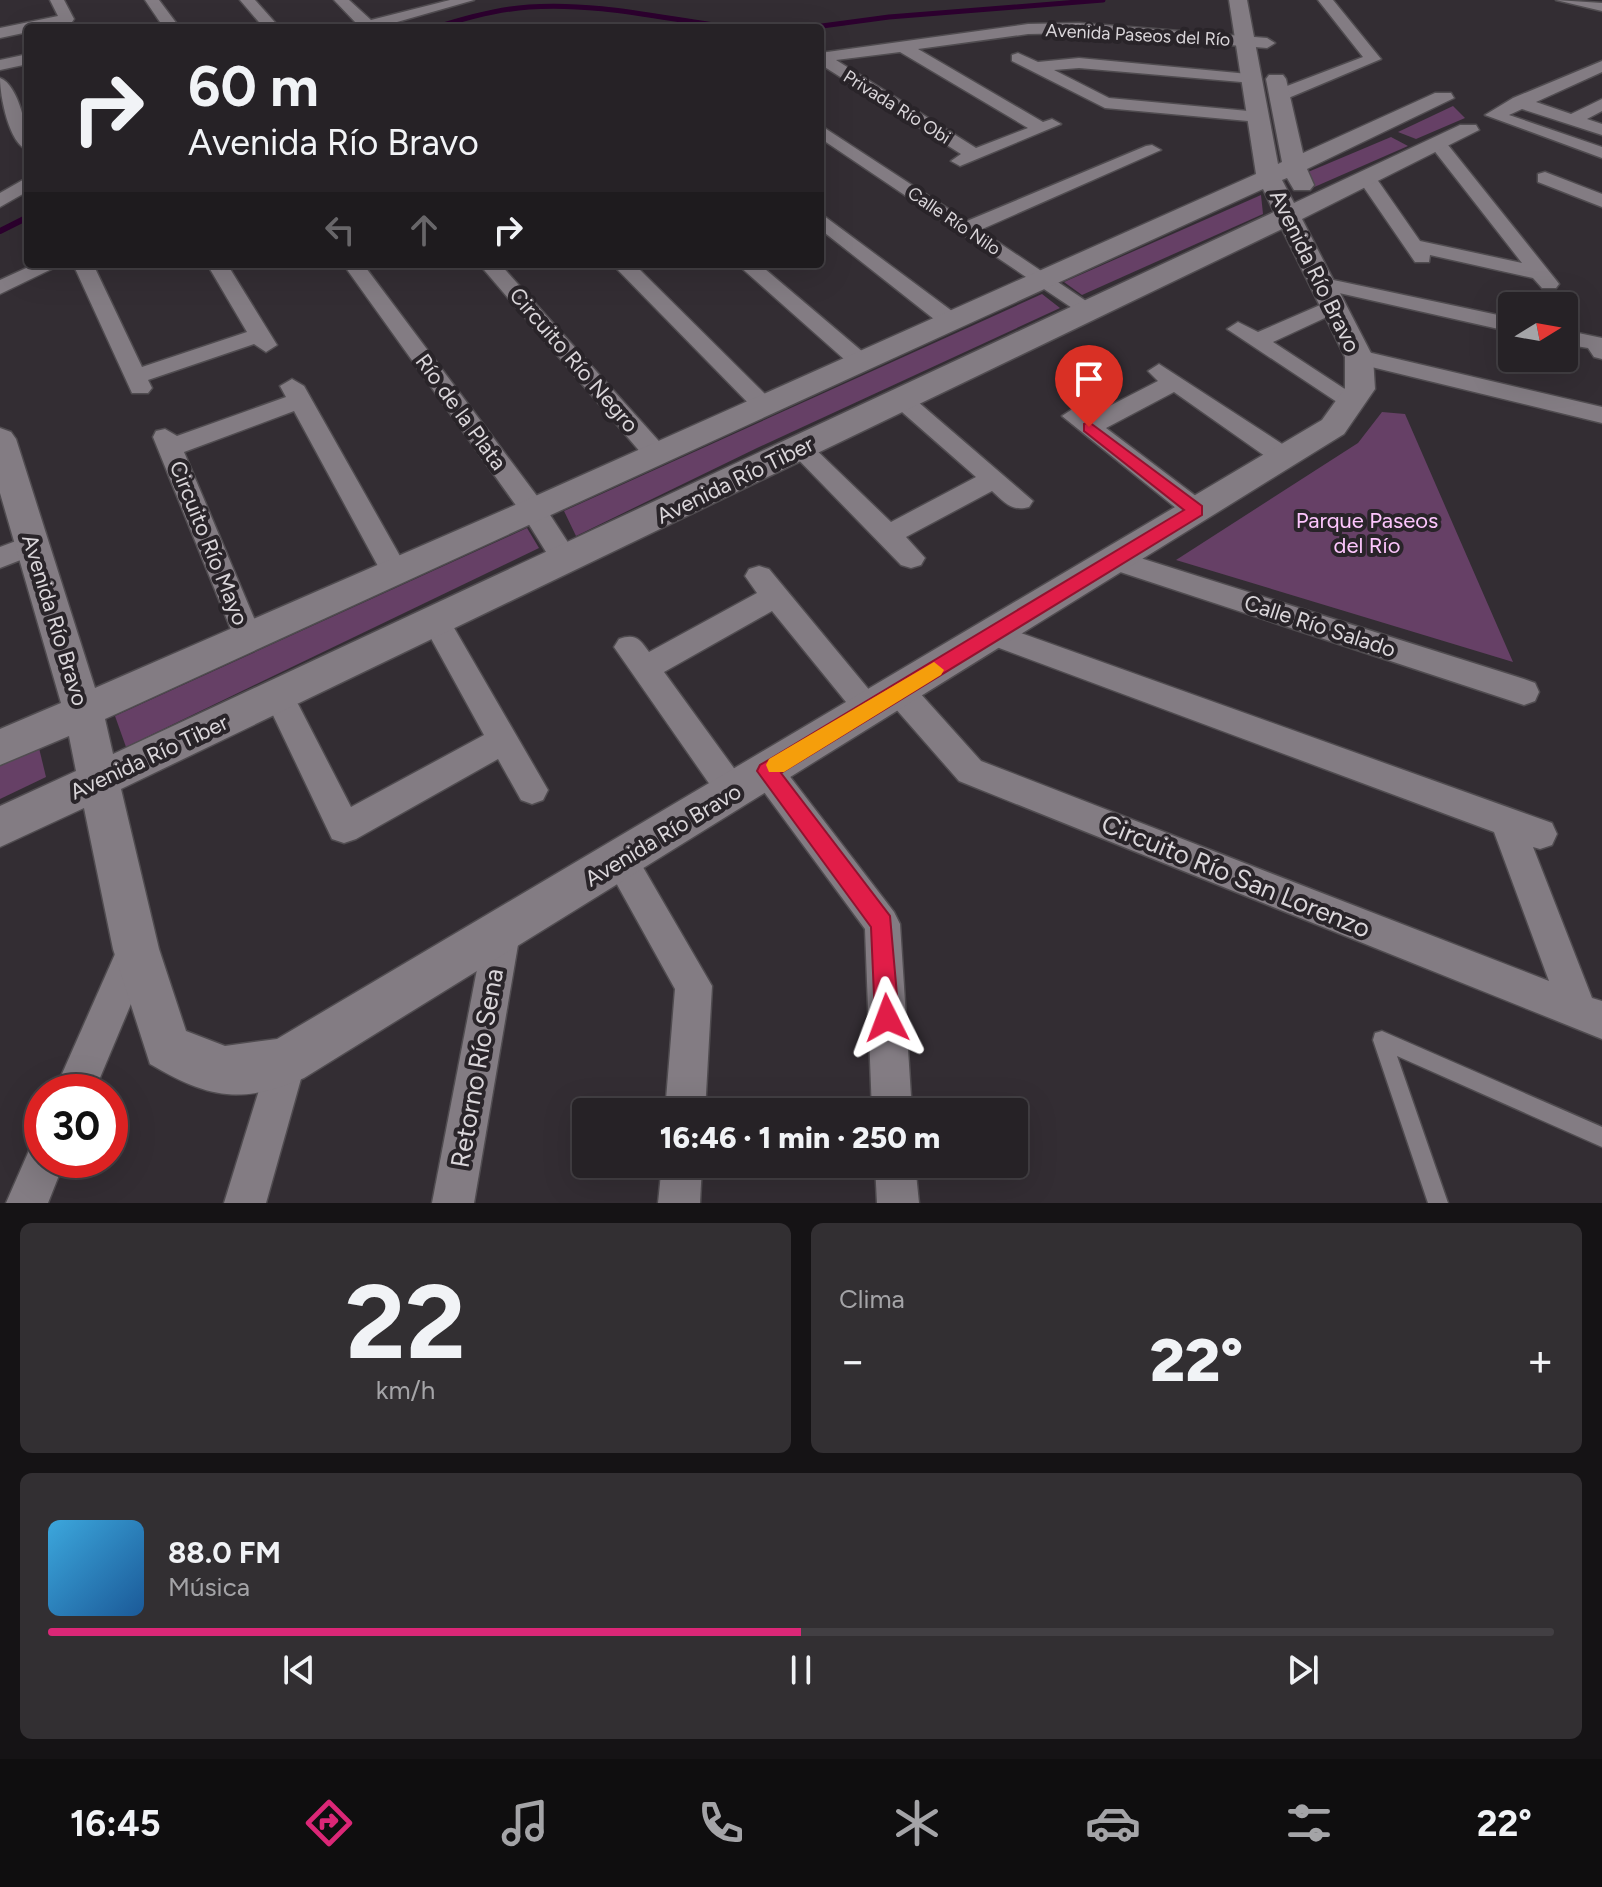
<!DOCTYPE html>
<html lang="es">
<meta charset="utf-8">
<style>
body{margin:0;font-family:Figtree,sans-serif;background:#322f32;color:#f1f3f6;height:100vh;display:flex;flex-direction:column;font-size:30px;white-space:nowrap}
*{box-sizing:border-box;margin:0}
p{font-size:26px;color:#a4a4a7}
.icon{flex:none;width:44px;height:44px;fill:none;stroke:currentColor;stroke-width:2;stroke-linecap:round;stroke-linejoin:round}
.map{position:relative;height:1203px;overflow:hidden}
.panel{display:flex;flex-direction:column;gap:20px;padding:20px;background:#151315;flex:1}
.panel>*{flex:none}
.top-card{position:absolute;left:24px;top:24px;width:800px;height:244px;border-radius:8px;box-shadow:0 8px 32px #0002,0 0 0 2px #423f43;background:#262226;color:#f1f3f6;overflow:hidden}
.needle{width:52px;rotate:79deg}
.tools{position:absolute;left:1498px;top:292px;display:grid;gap:16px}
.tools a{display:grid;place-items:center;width:80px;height:80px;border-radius:8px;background:#262226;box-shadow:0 8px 32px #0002,0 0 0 2px #423f43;font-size:40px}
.speed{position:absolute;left:24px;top:1074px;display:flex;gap:16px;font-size:40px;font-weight:700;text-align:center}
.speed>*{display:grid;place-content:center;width:104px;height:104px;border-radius:50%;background:#262226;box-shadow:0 8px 32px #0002,0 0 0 2px #423f43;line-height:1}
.speed .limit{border:12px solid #d22;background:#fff;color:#111}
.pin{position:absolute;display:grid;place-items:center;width:68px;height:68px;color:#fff;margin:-82px -34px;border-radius:50% 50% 50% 0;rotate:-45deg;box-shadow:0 0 8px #0007}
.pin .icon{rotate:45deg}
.me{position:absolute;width:88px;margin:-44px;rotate:357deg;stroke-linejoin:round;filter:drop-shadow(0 0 6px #0008)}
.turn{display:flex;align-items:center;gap:28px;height:168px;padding:0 32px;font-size:36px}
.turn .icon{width:104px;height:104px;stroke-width:2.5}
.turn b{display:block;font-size:56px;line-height:68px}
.lanes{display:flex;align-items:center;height:76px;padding:0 32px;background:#0003;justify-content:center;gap:40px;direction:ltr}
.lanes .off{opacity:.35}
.big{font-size:60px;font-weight:800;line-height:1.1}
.panel .card{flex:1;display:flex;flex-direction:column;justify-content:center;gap:12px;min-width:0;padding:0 28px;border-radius:12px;background:#322f32}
.panel .dial{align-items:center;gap:0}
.dial b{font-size:104px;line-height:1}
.song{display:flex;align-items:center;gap:24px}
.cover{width:96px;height:96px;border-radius:12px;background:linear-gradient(135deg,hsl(200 70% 55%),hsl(210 70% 35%))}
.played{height:8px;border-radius:4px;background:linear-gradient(90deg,#db2777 50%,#423f43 50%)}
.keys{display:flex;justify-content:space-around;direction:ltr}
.heat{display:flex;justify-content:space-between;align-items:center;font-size:44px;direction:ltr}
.panel .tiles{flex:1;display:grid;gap:20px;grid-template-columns:1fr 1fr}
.card:last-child{grid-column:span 2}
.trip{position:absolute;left:572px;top:1098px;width:456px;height:80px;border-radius:8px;background:#262226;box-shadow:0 8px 32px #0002,0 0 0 2px #423f43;font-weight:800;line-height:80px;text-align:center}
.tabs{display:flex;height:128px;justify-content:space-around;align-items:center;background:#0f0e0f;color:#a4a4a7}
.tabs .icon{width:56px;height:56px}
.tabs .current{color:#db2777}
.tabs b{font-size:36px;color:#f1f3f6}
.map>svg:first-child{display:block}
.green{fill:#664066}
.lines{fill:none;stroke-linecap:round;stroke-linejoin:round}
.stream-far1{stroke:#2c002e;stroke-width:5}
.stream{stroke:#2c002e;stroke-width:6}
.service-casing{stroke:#504c50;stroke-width:3}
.minor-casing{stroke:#504c50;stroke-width:3}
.tertiary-casing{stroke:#504c50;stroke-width:3}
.service{fill:#837c83;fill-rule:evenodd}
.minor{fill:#837c83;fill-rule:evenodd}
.tertiary{fill:#837c83;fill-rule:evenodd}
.route{fill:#e11d48;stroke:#92132f;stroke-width:2}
.slow{fill:#f59e0b}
.labels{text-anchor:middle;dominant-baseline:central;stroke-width:8;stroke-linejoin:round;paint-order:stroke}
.far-street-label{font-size:18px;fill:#dad6da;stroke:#292429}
.street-label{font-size:22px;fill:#dad6da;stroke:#292429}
.park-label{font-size:22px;fill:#fdc6fd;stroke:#292429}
.near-street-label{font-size:26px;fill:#dad6da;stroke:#292429}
</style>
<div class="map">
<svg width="1602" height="1203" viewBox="0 0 1602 1203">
<rect width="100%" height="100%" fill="#332d33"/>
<g class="green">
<polygon points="1453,106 1465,118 1416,139 1398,132"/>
<polygon points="1391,137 1408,146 1312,188 1308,172"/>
<polygon points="1261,195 1263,214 1082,295 1064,282"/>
<polygon points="1042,294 1060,308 757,448 576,536 564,511"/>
<polygon points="1382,412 1405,414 1513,662 1176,560 1358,443"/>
<polygon points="527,528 539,548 126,747 115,716"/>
<polygon points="39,748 46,777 0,799 0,766"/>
</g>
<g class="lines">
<g class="stream-far1">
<path d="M434 28C465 18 497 9 529 7 598 2 668 20 736 28"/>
<polyline points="807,28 889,17 1103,0"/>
</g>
<polyline class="stream" points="0,231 28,217"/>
<defs>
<polygon id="service" points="1382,1031 1602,1127 1602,1147 1397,1056 1448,1203 1428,1203 1373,1040 1375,1033"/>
<g id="minor">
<polygon points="50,0 64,0 74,19 72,22 28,28 28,32 0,38 0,28 58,16"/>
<polygon points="145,0 159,0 180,28 164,28"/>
<polygon points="240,0 255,0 280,28 264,28"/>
<polygon points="334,0 349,0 371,20 450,0 474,0 376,28 350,28 357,24"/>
<polygon points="1318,0 1333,0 1381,59 1286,99 1274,99 1274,91 1363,57"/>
<polygon points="1556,0 1602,3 1602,11"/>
<path d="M1079 23 1267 38 1275 43 1267 48 1079 33 1028 34 918 49 1043 122 1052 119 1061 124 960 166 951 161 961 154 820 64V53L1028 24ZM900 52 1028 128 976 148 836 60Z"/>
<polygon points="1018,53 1038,62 1079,58 1259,75 1261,78 1253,83 1079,68 1054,70 1109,98 1259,112 1268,117 1259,122 1105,108 1012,61 1012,55"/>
<polygon points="28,54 28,64 0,70 0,60"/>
<polygon points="1602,61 1602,72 1536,102 1571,114 1602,99 1602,111 1587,119 1602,124 1602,135 1522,109 1509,115 1602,147 1602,158 1485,115 1513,98"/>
<path d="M0 78C19 85 28 132 28 150 9 145 0 96 0 78Z"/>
<polygon points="820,125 967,221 1146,146 1152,145 1161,150 980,230 1095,307 1098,312 1095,317 1087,318 820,138"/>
<polygon points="1438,139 1444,140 1556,280 1559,284 1556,288 1542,288 1533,278 1430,255 1429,262 1415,262 1358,179 1360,175 1374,175 1420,241 1522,263 1429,144"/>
<polygon points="1545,172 1602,194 1602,207 1538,182 1538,174"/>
<polygon points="28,177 28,191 0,207 0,193"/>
<polygon points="820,213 960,317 963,322 960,327 944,327 820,229"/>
<polygon points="35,264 62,264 0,294 0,280"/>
<polygon points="73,264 93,264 142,367 247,332 207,264 227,264 277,345 266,352 254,344 148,380 152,388 148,393 132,393"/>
<polygon points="343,264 363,264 543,504 580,561 576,568 566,571 556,568 525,518"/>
<polygon points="479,264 500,264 666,449 669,455 666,461 648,461"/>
<polygon points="612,264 634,264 773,402 777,407 773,412 757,412"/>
<polygon points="737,264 759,264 870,358 873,363 870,368 854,368"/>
<polygon points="1324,278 1512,318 1512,332 1317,288 1314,284 1317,280"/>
<polygon points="1334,299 1342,300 1345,305 1342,310 1273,342 1360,399 1364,404 1352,412 1227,329 1238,322 1258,332"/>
<polygon points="1564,330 1602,338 1602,359 1594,357 1588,348 1564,344"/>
<polygon points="1359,350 1602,407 1602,423 1351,362 1348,357 1351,352"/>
<polygon points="1159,364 1293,451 1296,457 1293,463 1275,463 1174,392 1106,428 1205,503 1209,510 1205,517 1187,517 1062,416 1074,408 1090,416 1158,381 1148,371"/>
<polygon points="292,379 304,386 409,572 405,579 395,582 385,579 294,411 184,452 262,637 258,645 248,649 238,645 234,637 153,437 156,431 165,429 177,436 286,397 280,386"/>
<path d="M902 392 910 395 1033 501 1029 507C1012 512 1004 502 992 491L906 537 925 558 921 565 911 568 901 565 788 449 791 443H809L891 522 976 477 894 405 890 400Z"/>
<polygon points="32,535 41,538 45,545 41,552 0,568 0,547"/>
<polygon points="1115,550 1524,679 1535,683 1539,692 1535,701 1524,705 1105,567 1101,560 1105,553"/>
<path d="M759 566 769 569 885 709 881 718 870 722 859 718 772 611 664 672 744 782 749 792 744 802 733 806 722 802 614 647 619 639C635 633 640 639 649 652L757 593 745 576 749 569Z"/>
<polygon points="436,611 446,614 548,790 543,800 532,804 521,800 498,759 356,839 344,843 332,839 272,713 276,704 287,700 298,704 351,807 484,735 422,622 426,614"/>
<polygon points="993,623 1552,823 1557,834 1552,845 1540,849 1533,847 1592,998 1602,1001 1602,1039 959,781 888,700 884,691 888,682 899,678 910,682 981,761 1549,981 1494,832 983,642 979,634 983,626"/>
<polygon points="767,757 778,761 894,912 900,924 912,1112 872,1112 865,929 756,781 751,771 756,761"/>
<polygon points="621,845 633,850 712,986 705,1112 665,1112 675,989 604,861 609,850"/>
<polygon points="502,916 515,921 520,933 474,1203 432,1203 484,933 489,921"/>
<polygon points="136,931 149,936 154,949 94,1092 54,1092 123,936"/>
<polygon points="287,1042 301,1047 306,1061 266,1203 224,1203 268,1061 273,1047"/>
<polygon points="42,1141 42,1160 65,1160 48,1203 6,1203 31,1146"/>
<polygon points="662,1164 702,1164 700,1203 658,1203"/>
<polygon points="875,1164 915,1164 919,1203 877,1203"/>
</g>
<path id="tertiary" d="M1229 0H1247L1278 164 1282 162 1266 79 1269 75H1283L1286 79 1303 153 1435 93H1451L1454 98 1307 169 1314 185 1310 190H1294L1287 178 1282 180 1294 203 1460 125H1476L1479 130 1302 219 1373 357 1375 389 1344 434 304 1078C241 1105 208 1098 150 1064L113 949 84 808 0 847V806L76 771 69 736 0 765V729L61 703 0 493V428L11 432 16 439 95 688 522 502 1256 174ZM1263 189 1274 212 113 754 105 719ZM1282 229 1345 357V388L1322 420 277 1039 225 1046 186 1031 159 949 121 789Z"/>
</defs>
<use href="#service" class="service-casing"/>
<use href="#minor" class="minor-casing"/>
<use href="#tertiary" class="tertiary-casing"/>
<use href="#service" class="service"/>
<use href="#minor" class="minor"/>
<use href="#tertiary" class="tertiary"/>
</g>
<polygon class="route" points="1089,422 1202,506 1202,515 781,773 890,916 899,1018 896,1027 887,1030 879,1027 875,1018 871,927 757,771 760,765 1184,510 1084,431 1084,424"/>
<polygon class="slow" points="934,662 944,670 941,675 784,772 769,772 766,765 769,759"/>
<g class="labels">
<g class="far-street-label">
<text transform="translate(1138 35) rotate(3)">Avenida Paseos del Río</text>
<text transform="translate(897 107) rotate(32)">Privada Río Obi</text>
<text transform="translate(954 221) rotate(34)">Calle Río Nilo</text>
</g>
<g class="street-label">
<text transform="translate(1315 271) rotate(64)">Avenida Río Bravo</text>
<text transform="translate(574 360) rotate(49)">Circuito Río Negro</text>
<text transform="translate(461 412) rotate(54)">Río de la Plata</text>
<text transform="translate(735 480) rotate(-26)">Avenida Río Tiber</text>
<text transform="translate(209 543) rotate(68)">Circuito Río Mayo</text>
<text transform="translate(55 620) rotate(73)">Avenida Río Bravo</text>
<text transform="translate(1320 626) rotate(18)">Calle Río Salado</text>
<text transform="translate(149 757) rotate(-25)">Avenida Río Tiber</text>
<text transform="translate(663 835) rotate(-31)">Avenida Río Bravo</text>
</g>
<g class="park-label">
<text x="1367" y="520">Parque Paseos<tspan x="1367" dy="25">del Río</tspan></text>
</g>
<g class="near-street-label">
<text transform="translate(1236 876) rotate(22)">Circuito Río San Lorenzo</text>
<text transform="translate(477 1068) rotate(-80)">Retorno Río Sena</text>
</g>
</g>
</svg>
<div class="tools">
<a><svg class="needle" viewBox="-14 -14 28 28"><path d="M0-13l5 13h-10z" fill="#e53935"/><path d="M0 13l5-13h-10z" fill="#a4a4a7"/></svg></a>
</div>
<div class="speed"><div class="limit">30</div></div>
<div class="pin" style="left:1089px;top:427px;background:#d93025"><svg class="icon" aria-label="arrive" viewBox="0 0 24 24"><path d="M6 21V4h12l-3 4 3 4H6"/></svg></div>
<svg class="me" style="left:887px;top:1018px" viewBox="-20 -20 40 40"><path d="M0-17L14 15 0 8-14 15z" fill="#e11d48" stroke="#fff" stroke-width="4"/></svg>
<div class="trip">16:46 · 1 min · 250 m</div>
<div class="top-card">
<div class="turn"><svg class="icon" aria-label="right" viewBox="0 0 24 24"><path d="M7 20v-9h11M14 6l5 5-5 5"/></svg><div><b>60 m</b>Avenida Río Bravo</div></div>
<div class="lanes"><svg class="icon off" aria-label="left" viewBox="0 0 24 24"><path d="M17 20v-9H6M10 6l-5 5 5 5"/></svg><svg class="icon off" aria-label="ahead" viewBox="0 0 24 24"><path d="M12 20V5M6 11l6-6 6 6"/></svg><svg class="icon" aria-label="right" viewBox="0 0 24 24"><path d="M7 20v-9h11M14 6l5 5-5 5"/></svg></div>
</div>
</div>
<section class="panel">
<div class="tiles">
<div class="card dial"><b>22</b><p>km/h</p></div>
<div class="card"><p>Clima</p>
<div class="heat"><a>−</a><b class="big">22°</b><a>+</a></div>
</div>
<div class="card">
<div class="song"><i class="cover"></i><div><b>88.0 FM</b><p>Música</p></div></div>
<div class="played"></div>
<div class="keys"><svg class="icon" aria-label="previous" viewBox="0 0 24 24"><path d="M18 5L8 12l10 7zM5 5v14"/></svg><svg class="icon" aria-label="pause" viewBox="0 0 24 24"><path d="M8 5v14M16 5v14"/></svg><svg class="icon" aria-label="next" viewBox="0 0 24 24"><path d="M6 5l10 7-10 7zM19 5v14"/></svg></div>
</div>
</div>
</section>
<nav class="tabs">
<b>16:45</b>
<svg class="icon current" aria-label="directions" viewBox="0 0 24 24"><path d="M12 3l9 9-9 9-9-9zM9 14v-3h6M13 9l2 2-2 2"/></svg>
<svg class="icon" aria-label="music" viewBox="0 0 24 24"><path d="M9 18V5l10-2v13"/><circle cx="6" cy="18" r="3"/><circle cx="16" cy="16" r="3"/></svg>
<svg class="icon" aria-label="phone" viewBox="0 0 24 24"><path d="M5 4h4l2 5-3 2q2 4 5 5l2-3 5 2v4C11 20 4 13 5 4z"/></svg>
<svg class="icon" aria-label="climate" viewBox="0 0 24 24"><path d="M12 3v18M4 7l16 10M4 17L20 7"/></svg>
<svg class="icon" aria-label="car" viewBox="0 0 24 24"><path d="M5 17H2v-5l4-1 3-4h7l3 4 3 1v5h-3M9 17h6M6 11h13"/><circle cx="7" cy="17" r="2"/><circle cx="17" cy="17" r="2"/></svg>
<svg class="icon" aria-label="filters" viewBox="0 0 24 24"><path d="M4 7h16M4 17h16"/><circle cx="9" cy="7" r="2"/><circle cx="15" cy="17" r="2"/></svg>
<b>22°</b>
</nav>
